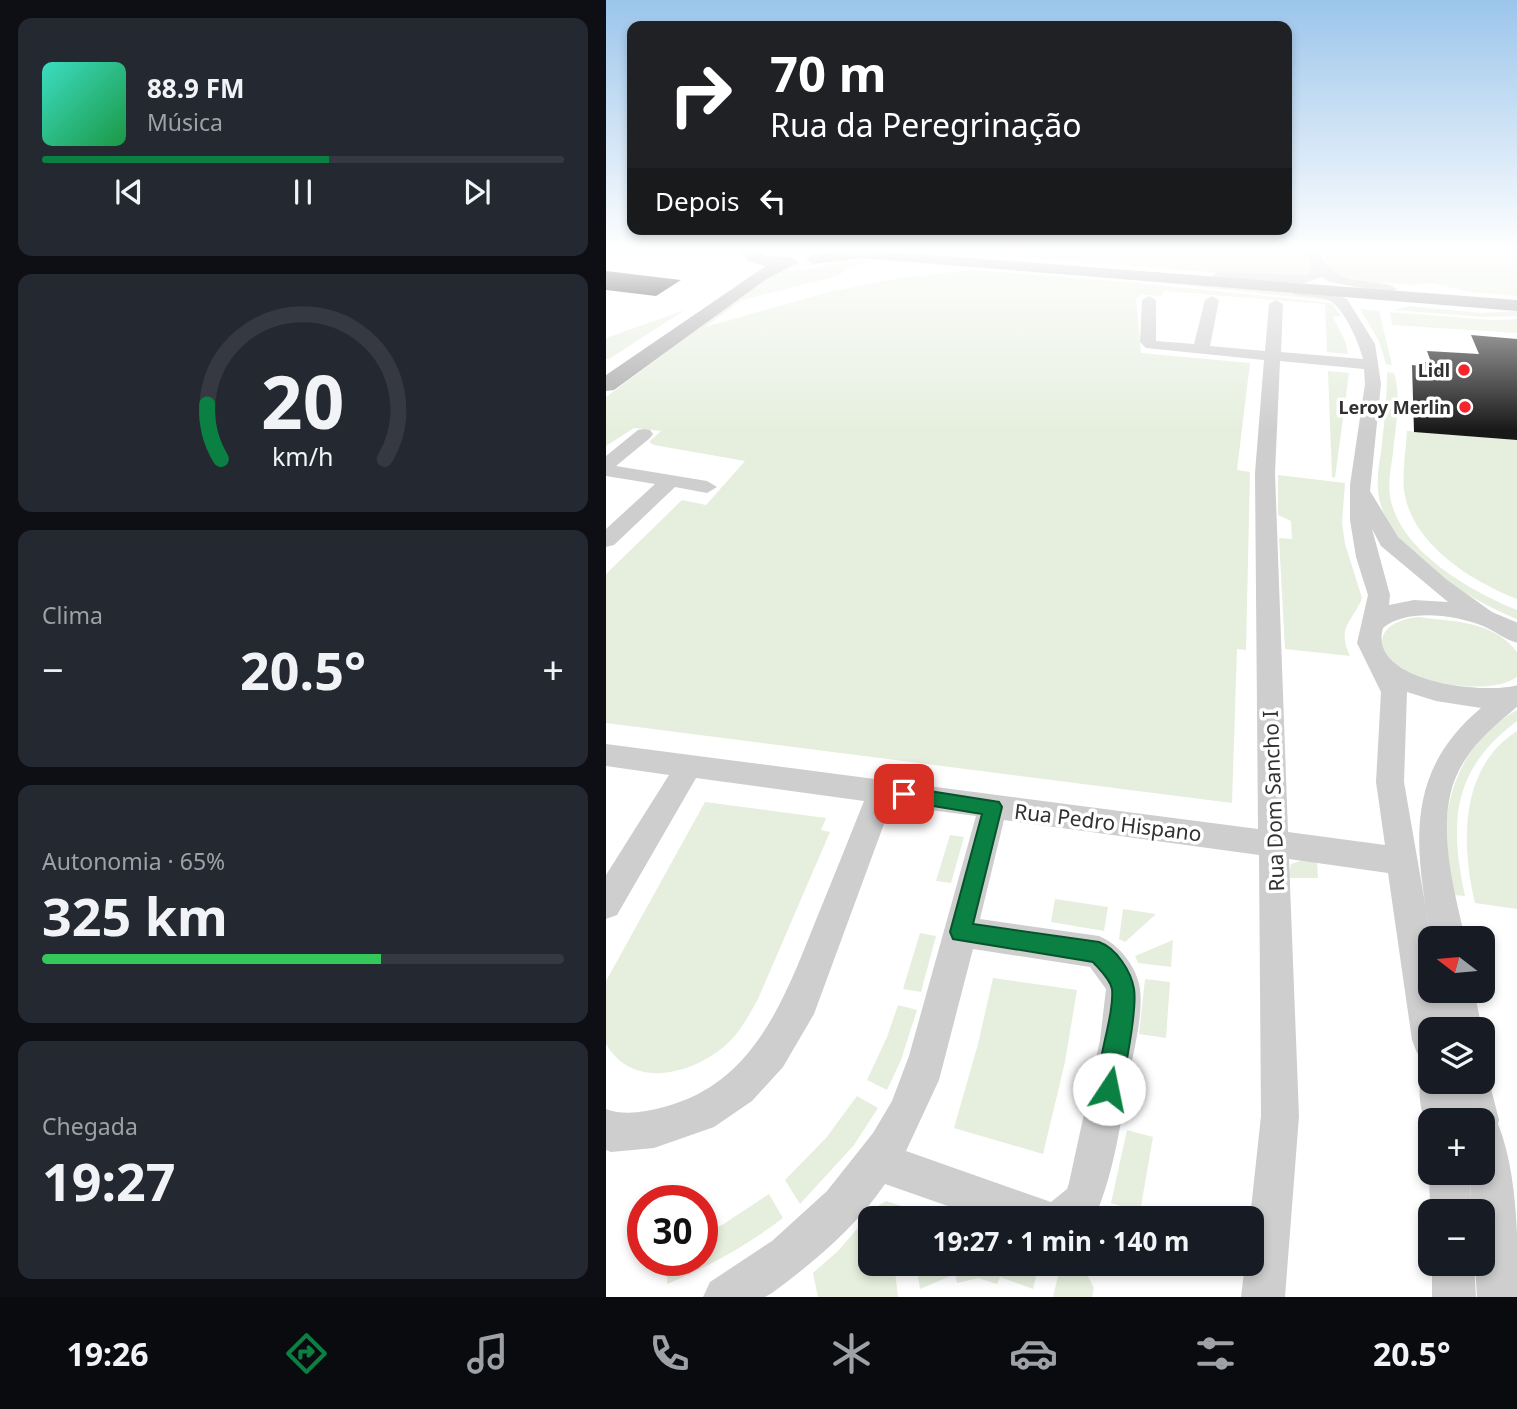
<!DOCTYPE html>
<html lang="pt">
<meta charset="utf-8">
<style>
body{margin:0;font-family:"Noto Sans",sans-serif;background:#242831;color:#f1f3f6;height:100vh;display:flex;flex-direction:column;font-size:26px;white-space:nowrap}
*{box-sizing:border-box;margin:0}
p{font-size:23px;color:#9ea1a6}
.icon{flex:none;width:38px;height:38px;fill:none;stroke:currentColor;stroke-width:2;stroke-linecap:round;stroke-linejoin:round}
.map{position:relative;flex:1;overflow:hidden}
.sheet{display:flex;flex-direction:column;gap:18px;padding:18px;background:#0d0f14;width:606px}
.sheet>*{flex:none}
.guide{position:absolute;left:21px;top:21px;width:665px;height:214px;border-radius:14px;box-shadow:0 4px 10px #0003;background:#202124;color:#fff;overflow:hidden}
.needle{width:46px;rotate:286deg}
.controls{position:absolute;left:812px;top:926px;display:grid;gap:14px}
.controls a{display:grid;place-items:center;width:77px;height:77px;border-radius:14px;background:#171b24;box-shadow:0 4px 10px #0003;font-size:35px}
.speed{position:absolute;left:21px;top:1185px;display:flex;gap:14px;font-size:35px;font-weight:700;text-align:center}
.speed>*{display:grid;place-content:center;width:91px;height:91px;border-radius:50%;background:#171b24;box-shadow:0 4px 10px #0003;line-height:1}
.speed .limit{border:10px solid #d22;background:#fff;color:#111}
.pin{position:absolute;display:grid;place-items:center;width:60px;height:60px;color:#fff;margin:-30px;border-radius:14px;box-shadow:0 4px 10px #0006}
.me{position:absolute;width:77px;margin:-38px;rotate:11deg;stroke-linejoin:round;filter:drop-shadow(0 0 5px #0008)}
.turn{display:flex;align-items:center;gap:24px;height:147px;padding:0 28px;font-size:32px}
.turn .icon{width:91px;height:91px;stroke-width:2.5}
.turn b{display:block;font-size:49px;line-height:60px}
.then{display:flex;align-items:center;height:66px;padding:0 28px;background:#0003;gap:14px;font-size:26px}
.big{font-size:52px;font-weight:700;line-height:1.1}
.sheet .card{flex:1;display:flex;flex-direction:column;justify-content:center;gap:10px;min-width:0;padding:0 24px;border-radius:14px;background:#242831}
.sheet .dial{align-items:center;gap:0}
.dial svg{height:182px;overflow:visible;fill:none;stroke:#363941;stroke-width:7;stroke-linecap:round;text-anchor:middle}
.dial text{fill:#f1f3f6;stroke:none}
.song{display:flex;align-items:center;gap:21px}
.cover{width:84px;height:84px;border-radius:10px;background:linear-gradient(135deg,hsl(170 70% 55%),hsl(140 70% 35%))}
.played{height:7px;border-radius:4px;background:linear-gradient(90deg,#0b8043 55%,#363941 55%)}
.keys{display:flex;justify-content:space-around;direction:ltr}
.heat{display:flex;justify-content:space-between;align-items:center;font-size:38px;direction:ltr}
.charge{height:10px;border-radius:5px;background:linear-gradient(90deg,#34c759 65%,#363941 0)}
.trip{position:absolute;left:252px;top:1206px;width:406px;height:70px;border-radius:14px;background:#171b24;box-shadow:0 4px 10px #0003;font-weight:700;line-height:70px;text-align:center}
.tabs{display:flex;height:112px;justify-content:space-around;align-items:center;background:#090b0e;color:#9ea1a6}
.tabs .icon{width:49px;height:49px}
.tabs .current{color:#0b8043}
.tabs b{font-size:32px;color:#f1f3f6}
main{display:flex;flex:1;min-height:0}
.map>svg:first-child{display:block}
.green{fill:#e6efde}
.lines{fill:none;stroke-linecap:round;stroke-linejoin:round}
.stream{stroke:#c9dff0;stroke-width:3.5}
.building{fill:#181818}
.minor{fill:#cecece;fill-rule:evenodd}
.major{fill:#a9a9a9;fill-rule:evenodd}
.route{fill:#0b8043;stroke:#07532c;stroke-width:2}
.poi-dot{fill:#f6252b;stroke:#fff;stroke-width:2.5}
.labels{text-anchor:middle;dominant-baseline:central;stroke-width:7;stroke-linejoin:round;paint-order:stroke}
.far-poi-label{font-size:18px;font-weight:bold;fill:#313131;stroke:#fff;text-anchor:end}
.street-label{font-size:21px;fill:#313131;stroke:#fff}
</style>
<main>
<section class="sheet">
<div class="card">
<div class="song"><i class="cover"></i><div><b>88.9 FM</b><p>Música</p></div></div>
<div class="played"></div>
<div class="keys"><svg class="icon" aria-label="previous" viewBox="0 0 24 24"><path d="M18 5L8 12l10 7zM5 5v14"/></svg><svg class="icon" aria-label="pause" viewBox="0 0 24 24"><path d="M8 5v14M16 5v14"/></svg><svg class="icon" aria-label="next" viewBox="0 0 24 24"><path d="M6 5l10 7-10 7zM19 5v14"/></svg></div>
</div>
<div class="card dial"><svg viewBox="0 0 100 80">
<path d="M14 69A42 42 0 1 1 86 69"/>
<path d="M14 69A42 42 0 0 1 8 45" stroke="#0b8043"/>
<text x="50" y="56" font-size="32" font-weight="700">20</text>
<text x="50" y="72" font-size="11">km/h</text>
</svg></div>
<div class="card"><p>Clima</p>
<div class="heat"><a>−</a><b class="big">20.5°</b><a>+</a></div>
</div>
<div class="card"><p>Autonomia · 65%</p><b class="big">325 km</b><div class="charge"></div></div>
<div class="card"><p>Chegada</p><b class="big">19:27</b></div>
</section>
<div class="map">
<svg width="912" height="1297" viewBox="0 0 912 1297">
<rect width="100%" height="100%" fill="#fff"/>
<g class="green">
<polygon points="308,249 694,249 704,257 711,267 698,278 680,278"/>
<polygon points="717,249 911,249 911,296 866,292 824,283 808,285 764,282 725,274"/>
<polygon points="234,255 637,287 714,296 729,301 529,280 250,258 178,269 184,266"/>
<polygon points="239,260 264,262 246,266 232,276 136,300 99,327 223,292 299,277 368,270 532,283 726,303 735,316 727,317 740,343 742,354 721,352 719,304 558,291 556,296 534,294 530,299 535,353 644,363 631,470 644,472 640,650 631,649 626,803 0,723 0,574 76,500 100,505 139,461 48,445 43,442 55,431 28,428 0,446 0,397 170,271 203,269"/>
<polygon points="803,306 875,313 911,311 911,316 878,317 787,310"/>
<polygon points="754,309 773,311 786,365 780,364 773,341"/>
<polygon points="79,310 3,359 0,359 0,338"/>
<polygon points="784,312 886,320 911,319 911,333 786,325"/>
<polygon points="722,371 743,373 729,478 726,477"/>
<path d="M781 372 788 373C796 398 789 428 787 453 785 468 781 486 785 501 797 553 866 592 911 610V619C861 598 777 551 772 490 771 477 773 464 775 452 778 425 781 399 781 372Z"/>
<path d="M801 431 911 440V599C867 582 809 546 799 496 795 476 800 452 801 431Z"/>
<path d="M672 475 739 483 736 523 739 544 756 598C747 622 730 626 744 656L679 649 673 538 686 539 685 521 672 515Z"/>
<path d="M813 617C849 622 888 621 911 652V677C887 695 820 685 796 668 761 645 776 620 813 617Z"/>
<path d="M911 710V721C846 770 843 821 859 896L848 895C845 879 840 863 840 847 837 791 861 737 911 710Z"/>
<path d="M911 731V909L869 903C855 844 853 768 911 731Z"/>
<path d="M99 802 220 818 215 830 224 832 152 999C143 1015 135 1031 122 1043 89 1074 27 1091 0 1044V981Z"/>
<polygon points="344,835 358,837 345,883 330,881"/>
<polygon points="697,860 711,861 712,878 681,878 685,864"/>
<polygon points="449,899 502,907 498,931 445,922"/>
<polygon points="517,909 550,914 519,942 513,939"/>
<polygon points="314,933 330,936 315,992 297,989"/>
<polygon points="567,940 565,967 532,963 529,956"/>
<polygon points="387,978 471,990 459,1062 437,1154 348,1128 372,1044"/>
<polygon points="539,979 564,982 560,1038 533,1034"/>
<polygon points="292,1005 311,1010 295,1060 281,1090 261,1080 281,1037"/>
<polygon points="251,1096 272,1108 248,1145 194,1204 179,1180 220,1138"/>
<polygon points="521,1130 547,1137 534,1212 505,1203"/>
<path d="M163 1194 177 1218C140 1246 104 1266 61 1284L62 1260H96V1233L116 1225Z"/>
<polygon points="280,1201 299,1207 296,1218 264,1218 264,1264 288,1264 292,1297 212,1297 207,1273 232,1251 270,1207"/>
<polygon points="310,1264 433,1264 427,1289 394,1277 391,1284 372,1278 351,1283 349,1274 314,1289"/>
<polygon points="455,1264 475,1264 488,1288 486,1297 447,1297"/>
</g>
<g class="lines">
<polyline class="stream" points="0,250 4,249"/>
</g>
<g class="building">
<polygon points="0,271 75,280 50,296 0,290"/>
<polygon points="865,335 912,339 912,440 808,432 806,365 815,366 814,362 825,362 821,351 873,354"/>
</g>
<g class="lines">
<g class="minor">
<path d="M698 249H710C729 284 748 278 784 285L791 289 784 293 724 282 715 277 699 283 613 280 606 276 613 272 698 275 703 273 706 267Z"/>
<path d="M692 287 726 292 741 299 769 344 775 384 764 491 792 537 841 580 886 612 912 623V643C899 640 889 631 877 626 849 615 801 608 777 628 761 682 878 695 912 685V706C892 723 873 738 859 760 825 810 847 884 859 938H825C809 848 797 773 875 708L830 701 801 692 798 782 825 938 824 990H834L837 1011 834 990H868L876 1029H824V1058L811 1053 806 1040 782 873 683 859 693 1116 679 1297H635L639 1264H646L644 1218 655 1116 653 855 398 820 374 919 493 936C513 944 531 967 534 989 537 1012 529 1047 524 1070 515 1120 509 1170 489 1217L376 1218 279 1184C249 1228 208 1262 166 1293L159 1297H97L104 1282 166 1241 221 1191 267 1133 286 1101 303 1056 370 816 285 805 208 1014 177 1067 146 1101 108 1127 48 1148 5 1152 0 1150V1109C18 1116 39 1112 58 1107 149 1083 178 999 210 920 226 881 242 841 258 801L90 778 11 915 0 919V875L63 775 0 766V744L652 829 649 473 658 360 540 348 534 342 536 300 543 296 550 300V341L588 344 599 300 606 296 613 300 604 346 659 351 663 304 670 300 677 304 675 352 757 359C753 343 737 304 720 299 710 296 698 297 687 294V288ZM674 361 758 369 759 384 744 485V520L750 557 762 595 751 643 775 692 770 782 779 845 682 832 669 473ZM766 529 775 546 842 602 808 600 783 605 784 595ZM367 949 484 967 500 989 494 1040 463 1183 461 1189 445 1202 300 1151 333 1080Z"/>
<polygon points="38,429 44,430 47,434 44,438 10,466 101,481 111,487 101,493 69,487 8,545 0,547 0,529 49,484 0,476 0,456 32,430"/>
<path d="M824 1066V1082H877V1067L880 1069 893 1120 892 1124C912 1173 912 1244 912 1297H871L869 1264H877V1211H866L863 1172H877V1120H824L823 1134C815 1113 809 1089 818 1069Z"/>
<polygon points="824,1169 824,1172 863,1172 866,1211 824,1211 823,1172"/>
<polygon points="826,1264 868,1264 870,1297 826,1297"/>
</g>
<g class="major">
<polygon points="131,249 148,249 160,256 185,257 193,262 159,280 8,390 0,391 0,375 160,266 142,261"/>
<polygon points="248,249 912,300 912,311 256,258 208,264 200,259 208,254"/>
</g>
</g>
<linearGradient id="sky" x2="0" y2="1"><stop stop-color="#9bc5eb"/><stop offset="0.58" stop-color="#fff"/><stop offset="1" stop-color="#fff" stop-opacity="0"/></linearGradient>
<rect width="912" height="431" fill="url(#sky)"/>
<path class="route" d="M298 787 393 802 396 807 367 924 493 942C510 948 525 971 528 989 531 1008 519 1079 511 1097L503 1101 494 1097C485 1074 509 1018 506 989 504 979 494 970 487 962L347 939 344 932 376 814 291 800 288 794 291 789Z"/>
<g class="poi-dot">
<circle cx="858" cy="370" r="7"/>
<circle cx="859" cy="407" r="7"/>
</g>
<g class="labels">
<g class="far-poi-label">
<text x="844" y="370">Lidl</text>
<text x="845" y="407">Leroy Merlin</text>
</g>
<g class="street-label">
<text transform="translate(667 801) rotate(-92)">Rua Dom Sancho I</text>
<text transform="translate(502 822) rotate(7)">Rua Pedro Hispano</text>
</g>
</g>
</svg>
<div class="controls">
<a><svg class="needle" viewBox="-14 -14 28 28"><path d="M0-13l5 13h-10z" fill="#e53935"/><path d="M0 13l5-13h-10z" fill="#9ea1a6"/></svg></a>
<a><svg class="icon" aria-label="layers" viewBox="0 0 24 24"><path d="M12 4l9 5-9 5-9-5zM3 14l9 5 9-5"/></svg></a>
<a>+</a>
<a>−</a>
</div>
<div class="speed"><div class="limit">30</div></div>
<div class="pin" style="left:298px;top:794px;background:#d93025"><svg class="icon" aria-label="arrive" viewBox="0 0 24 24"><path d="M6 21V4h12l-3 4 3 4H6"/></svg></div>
<svg class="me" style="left:503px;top:1089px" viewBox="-20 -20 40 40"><circle r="19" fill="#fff"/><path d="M0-13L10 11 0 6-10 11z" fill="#0b8043"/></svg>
<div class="trip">19:27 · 1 min · 140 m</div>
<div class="guide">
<div class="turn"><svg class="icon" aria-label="right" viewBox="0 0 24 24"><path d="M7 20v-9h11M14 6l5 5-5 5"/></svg><div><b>70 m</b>Rua da Peregrinação</div></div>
<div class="then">Depois<svg class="icon" aria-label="left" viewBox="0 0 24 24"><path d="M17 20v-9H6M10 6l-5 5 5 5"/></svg></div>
</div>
</div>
</main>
<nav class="tabs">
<b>19:26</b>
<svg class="icon current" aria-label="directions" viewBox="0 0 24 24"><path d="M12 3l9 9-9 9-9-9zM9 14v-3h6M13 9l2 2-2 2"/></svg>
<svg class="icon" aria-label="music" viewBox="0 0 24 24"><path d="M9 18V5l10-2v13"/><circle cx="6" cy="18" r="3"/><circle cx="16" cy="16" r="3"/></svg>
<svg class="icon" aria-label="phone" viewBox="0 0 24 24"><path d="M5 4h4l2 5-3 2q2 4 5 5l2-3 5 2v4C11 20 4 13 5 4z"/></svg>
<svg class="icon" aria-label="climate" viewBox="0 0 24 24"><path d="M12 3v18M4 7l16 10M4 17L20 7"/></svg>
<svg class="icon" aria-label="car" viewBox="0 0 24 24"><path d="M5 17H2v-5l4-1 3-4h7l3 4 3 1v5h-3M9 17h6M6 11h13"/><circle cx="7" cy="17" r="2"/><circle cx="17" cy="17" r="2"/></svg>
<svg class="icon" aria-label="filters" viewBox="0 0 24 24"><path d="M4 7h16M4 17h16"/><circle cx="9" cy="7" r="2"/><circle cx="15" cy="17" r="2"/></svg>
<b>20.5°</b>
</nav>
